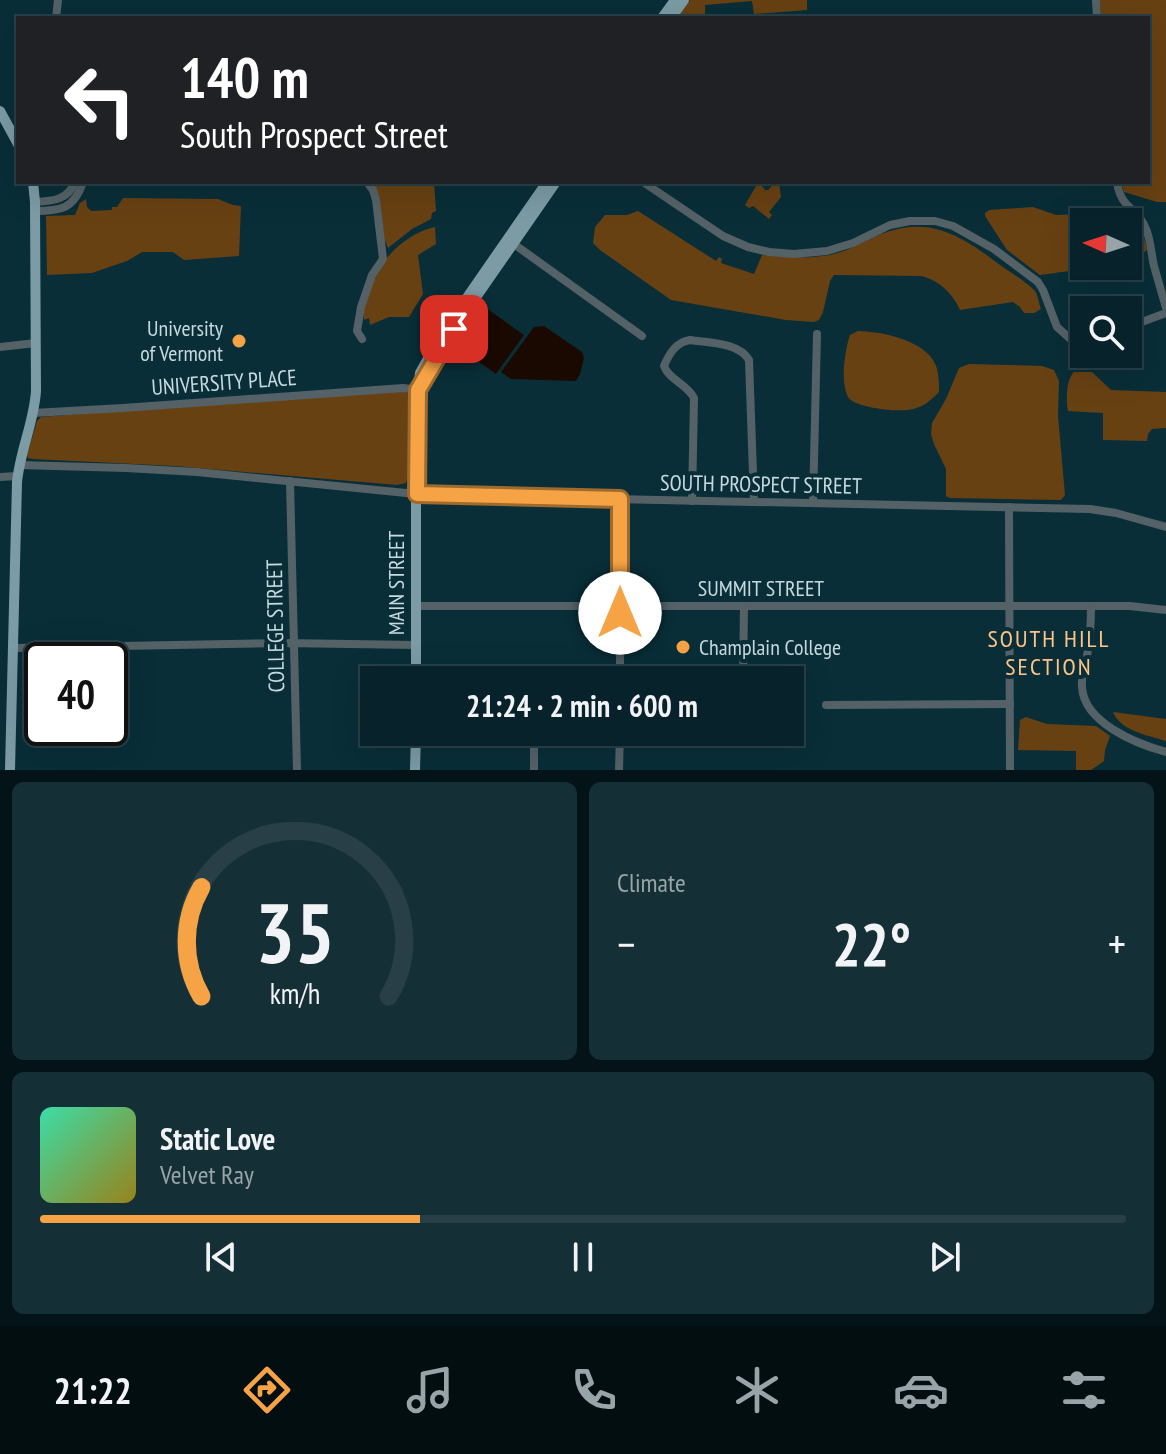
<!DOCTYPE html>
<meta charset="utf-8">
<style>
body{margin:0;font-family:"PT Sans Narrow",sans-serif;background:#152f36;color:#f1f3f6;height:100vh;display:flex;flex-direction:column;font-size:30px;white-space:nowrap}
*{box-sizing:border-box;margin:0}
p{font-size:26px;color:#98a4a8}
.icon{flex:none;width:44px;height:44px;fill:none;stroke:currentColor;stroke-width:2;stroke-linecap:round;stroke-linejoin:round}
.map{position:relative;height:770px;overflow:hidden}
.details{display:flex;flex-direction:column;gap:12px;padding:12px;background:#041317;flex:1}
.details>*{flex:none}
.banner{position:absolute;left:16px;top:16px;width:1134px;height:168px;border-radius:0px;box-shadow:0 8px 32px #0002,0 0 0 2px #283f47;background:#202124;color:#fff;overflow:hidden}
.needle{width:52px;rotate:273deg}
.tools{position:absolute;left:1070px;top:208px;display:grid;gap:16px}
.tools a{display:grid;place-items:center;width:72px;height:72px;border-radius:0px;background:#07222a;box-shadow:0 8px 32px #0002,0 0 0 2px #283f47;font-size:40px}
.speed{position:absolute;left:24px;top:642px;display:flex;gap:16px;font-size:40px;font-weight:700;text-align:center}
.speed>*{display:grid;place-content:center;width:104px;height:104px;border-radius:50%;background:#07222a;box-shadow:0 8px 32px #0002,0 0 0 2px #283f47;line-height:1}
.speed .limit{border:4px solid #111;border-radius:12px;background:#fff;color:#111}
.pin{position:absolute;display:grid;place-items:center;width:68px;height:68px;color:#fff;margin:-34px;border-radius:16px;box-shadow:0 4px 12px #0006}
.me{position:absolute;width:88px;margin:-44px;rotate:0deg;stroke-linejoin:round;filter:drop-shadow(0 0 6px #0008)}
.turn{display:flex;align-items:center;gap:28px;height:168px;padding:0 32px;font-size:36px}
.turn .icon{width:104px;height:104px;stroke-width:2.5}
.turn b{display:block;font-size:56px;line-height:68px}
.big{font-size:60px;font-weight:800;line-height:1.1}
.details .tile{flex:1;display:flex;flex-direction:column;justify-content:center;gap:12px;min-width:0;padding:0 28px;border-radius:12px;background:#152f36}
.details .dial{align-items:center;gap:0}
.dial svg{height:208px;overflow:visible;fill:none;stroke:#283f47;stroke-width:7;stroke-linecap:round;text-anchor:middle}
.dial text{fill:#f1f3f6;stroke:none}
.song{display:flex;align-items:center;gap:24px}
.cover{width:96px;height:96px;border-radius:12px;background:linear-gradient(135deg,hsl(160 70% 55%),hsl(50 70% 35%))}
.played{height:8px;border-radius:4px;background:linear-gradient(90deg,#f5a345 35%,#283f47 35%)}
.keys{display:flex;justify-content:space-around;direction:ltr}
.heat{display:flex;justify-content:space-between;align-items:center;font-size:44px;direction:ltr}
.details .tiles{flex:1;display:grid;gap:12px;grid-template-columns:1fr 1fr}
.tile:last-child{grid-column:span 2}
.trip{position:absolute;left:360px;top:666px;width:444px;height:80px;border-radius:0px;background:#07222a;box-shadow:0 8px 32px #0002,0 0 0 2px #283f47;font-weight:800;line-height:80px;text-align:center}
.menu{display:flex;height:128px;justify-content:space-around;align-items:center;background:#030e11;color:#98a4a8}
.menu .icon{width:56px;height:56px}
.menu .on{color:#f5a345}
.menu b{font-size:36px;color:#f1f3f6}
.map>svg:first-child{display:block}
.green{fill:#684113}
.water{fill:#1a0900}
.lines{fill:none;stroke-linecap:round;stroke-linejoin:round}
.minor{stroke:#546267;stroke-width:8}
.major{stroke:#7c9ba5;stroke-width:10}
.route-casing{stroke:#9f6a2d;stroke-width:20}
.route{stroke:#f5a345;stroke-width:14}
.poi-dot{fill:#f5a345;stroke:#092e38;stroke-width:3}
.labels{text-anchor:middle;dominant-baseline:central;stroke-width:8;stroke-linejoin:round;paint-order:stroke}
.poi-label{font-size:22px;fill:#c7d9df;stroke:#092e38;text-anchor:end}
.street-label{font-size:22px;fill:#c7d9df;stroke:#092e38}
.neighbourhood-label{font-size:24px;letter-spacing:2px;fill:#fec489;stroke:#092e38}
</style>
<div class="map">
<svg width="1166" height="770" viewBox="0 0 1166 770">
<rect width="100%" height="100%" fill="#092e38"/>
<g class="green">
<polygon points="690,0 807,0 807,10 754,14 752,1 705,5 705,18 677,18"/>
<polygon points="1100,0 1166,0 1166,202 1157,202 1124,192 1121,182 1148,182 1148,18 1101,18"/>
<polygon points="372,182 434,182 436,211 432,213 431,219 412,229 388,248 384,238 375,187"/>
<polygon points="771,182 779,182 781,197 769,212 772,215 769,219 753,206 749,208 745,205 756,186 762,186 765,190 768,190 771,187"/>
<polygon points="123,198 218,199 233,205 241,206 239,256 184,260 173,252 142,252 127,261 92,273 47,275 46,216 75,215 80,203 86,199 87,207 91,211 112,210 112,207 117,207"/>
<path d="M1033 207 1056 215 1106 213 1126 209C1137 221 1144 234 1147 250L1128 263V222H1084V266H1107L1040 275 1007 250 985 216V213L989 210Z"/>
<path d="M638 211 716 261 719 257 722 259 721 263 754 274 762 255C784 257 808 259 830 255 851 251 868 238 887 232 933 216 966 239 1000 265 1009 271 1029 284 1035 291 1038 295 1039 304 1041 309L1034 313H1024L1020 307 1013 302 960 310C953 294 939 280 921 276L834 275 830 281 823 312 819 320 814 322 786 320 671 300 600 250 593 243 595 227 605 215H627Z"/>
<path d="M435 227 436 244 418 255 423 294 409 317H389L370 325 369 318 364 320C362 280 396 235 435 227Z"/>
<path d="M858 331C881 332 914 338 930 356 939 366 939 379 939 392 931 400 925 406 913 409 901 413 854 408 848 397 840 381 845 350 850 335Z"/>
<polygon points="969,364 1042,366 1054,370 1059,381 1058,416 1065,495 1061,500 950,498 946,496 946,469 934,444 931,434 932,423 946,399 959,368"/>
<path d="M1074 372H1092L1111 390 1166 392V428L1152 429 1148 434 1147 441 1103 440V413L1068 411C1066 399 1066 380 1074 372Z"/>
<polygon points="401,390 409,394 409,474 406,483 397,485 175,466 33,459 28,458 27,455 37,421 41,417"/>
<rect x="647" y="664" width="33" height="16"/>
<path d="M1113 712 1166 719V741C1147 735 1121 731 1113 712Z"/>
<polygon points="1026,717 1047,724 1096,726 1110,736 1105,750 1104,761 1091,770 1076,770 1076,751 1018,750 1020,720"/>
</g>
<g class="water">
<polygon points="486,308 524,335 496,374 458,347"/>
<polygon points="544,326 582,352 584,358 580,374 576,381 511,379 501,372 534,327"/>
</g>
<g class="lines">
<g class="minor">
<polyline points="1096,0 1097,18"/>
<polyline points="56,18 58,0"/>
<polyline points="643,182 723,236 748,247 769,252 794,254 827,251 853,243 890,225 910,221 935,221 953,226 994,249 1038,282 1043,290 1057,327 1084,351"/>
<path d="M1117 182C1121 210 1137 206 1146 229 1151 241 1151 253 1154 266 1158 280 1162 294 1166 308"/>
<path d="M35 202C53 201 68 200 75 182"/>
<path d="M35 211C61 211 74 209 83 182"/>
<polyline points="511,242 642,336"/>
<polyline points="1128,331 1139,323 1166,313"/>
<polyline points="362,339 357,331 361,307 372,275 383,259 376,200 373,190 367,182"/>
<polyline points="0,347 36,343"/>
<polyline points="1087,354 1098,359 1107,354"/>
<polyline points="33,413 123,408 403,388 418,390"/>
<polyline points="19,465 126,468 197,472 426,495 1090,509 1116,513 1166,527"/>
<polyline points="0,477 17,476"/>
<polyline points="290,481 297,770"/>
<path d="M692 501 694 398C687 384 669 380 664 366 669 354 676 342 690 340 708 343 739 342 749 360L754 502"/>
<polyline points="813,503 817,334"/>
<polyline points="1009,507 1010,770"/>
<polyline points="416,606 1130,606 1166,610"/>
<path d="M1091 606C1091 623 1090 639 1087 656 1085 666 1081 677 1082 687 1084 723 1137 744 1166 752"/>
<polyline points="13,648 283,643 416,645"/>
<polyline points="620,680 620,499"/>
<polyline points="743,680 744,606"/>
<polyline points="826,705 1010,704"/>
<polyline points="534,732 534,770"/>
<polyline points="619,770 620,732"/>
</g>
<g class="major">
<polyline points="662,18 675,0"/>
<polyline points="671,18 684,0"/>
<polyline points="0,111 18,144"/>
<polyline points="419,388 454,329 556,182"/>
<polyline points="416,680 416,408 420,373 441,335 547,182"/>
<path d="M10 770 17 482C20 451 34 422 36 391L35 202 33 182"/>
<polyline points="415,770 416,732"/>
</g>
</g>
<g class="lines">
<defs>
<polyline id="route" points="454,329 418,390 417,494 620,499 620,613"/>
</defs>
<use href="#route" class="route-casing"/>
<use href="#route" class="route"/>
</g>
<g class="poi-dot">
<circle cx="239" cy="341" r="8"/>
<circle cx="683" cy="647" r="8"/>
</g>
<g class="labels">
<g class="poi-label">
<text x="223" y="328">University<tspan x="223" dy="25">of Vermont</tspan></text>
<text x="699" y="647" text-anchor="start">Champlain College</text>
</g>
<g class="street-label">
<text transform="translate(224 382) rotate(-4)">UNIVERSITY PLACE</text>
<text transform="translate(761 484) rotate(1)">SOUTH PROSPECT STREET</text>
<text transform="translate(396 583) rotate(-90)">MAIN STREET</text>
<text x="761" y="588">SUMMIT STREET</text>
<text transform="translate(275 626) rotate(-91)">COLLEGE STREET</text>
</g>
<g class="neighbourhood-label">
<text x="1049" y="638">SOUTH HILL<tspan x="1049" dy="28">SECTION</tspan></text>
</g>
</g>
</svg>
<div class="tools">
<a><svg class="needle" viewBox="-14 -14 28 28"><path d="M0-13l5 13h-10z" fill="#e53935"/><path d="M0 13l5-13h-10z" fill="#98a4a8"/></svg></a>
<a><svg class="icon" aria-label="search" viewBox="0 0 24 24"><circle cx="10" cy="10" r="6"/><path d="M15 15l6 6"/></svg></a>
</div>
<div class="speed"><div class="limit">40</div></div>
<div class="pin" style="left:454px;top:329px;background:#d93025"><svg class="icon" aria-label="arrive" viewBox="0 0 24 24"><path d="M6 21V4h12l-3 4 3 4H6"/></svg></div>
<svg class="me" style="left:620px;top:613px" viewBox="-20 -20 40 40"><circle r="19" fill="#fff"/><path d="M0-13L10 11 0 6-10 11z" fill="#f5a345"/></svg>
<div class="trip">21:24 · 2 min · 600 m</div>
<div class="banner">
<div class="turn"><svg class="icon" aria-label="left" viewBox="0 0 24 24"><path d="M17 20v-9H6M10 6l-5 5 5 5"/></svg><div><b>140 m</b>South Prospect Street</div></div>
</div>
</div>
<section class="details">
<div class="tiles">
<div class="tile dial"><svg viewBox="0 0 100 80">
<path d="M14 69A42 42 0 1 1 86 69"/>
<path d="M14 69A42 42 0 0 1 14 27" stroke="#f5a345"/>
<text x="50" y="56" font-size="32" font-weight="700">35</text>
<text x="50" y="72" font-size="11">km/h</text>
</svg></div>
<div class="tile"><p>Climate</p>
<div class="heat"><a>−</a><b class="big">22°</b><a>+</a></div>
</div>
<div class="tile">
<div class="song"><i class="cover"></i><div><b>Static Love</b><p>Velvet Ray</p></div></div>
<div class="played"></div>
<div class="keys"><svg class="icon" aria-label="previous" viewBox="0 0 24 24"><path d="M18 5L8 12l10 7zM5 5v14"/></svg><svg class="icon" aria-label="pause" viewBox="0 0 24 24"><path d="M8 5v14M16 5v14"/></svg><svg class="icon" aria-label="next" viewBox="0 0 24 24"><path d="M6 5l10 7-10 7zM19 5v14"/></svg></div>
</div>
</div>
</section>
<nav class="menu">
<b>21:22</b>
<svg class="icon on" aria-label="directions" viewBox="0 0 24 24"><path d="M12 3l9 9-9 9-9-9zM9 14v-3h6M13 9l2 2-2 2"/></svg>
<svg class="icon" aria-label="music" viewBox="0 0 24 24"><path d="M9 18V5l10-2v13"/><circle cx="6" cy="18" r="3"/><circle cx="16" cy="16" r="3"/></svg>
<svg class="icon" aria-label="phone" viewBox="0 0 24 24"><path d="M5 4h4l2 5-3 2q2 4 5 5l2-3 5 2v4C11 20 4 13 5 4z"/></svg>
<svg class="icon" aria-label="climate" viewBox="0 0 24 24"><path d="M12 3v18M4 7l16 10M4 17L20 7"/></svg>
<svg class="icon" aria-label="car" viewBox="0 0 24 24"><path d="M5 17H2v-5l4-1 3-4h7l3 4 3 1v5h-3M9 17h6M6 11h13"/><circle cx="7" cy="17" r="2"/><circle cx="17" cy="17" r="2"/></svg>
<svg class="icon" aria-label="filters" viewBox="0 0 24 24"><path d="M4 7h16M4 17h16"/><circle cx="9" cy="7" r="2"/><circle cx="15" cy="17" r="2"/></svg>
</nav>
